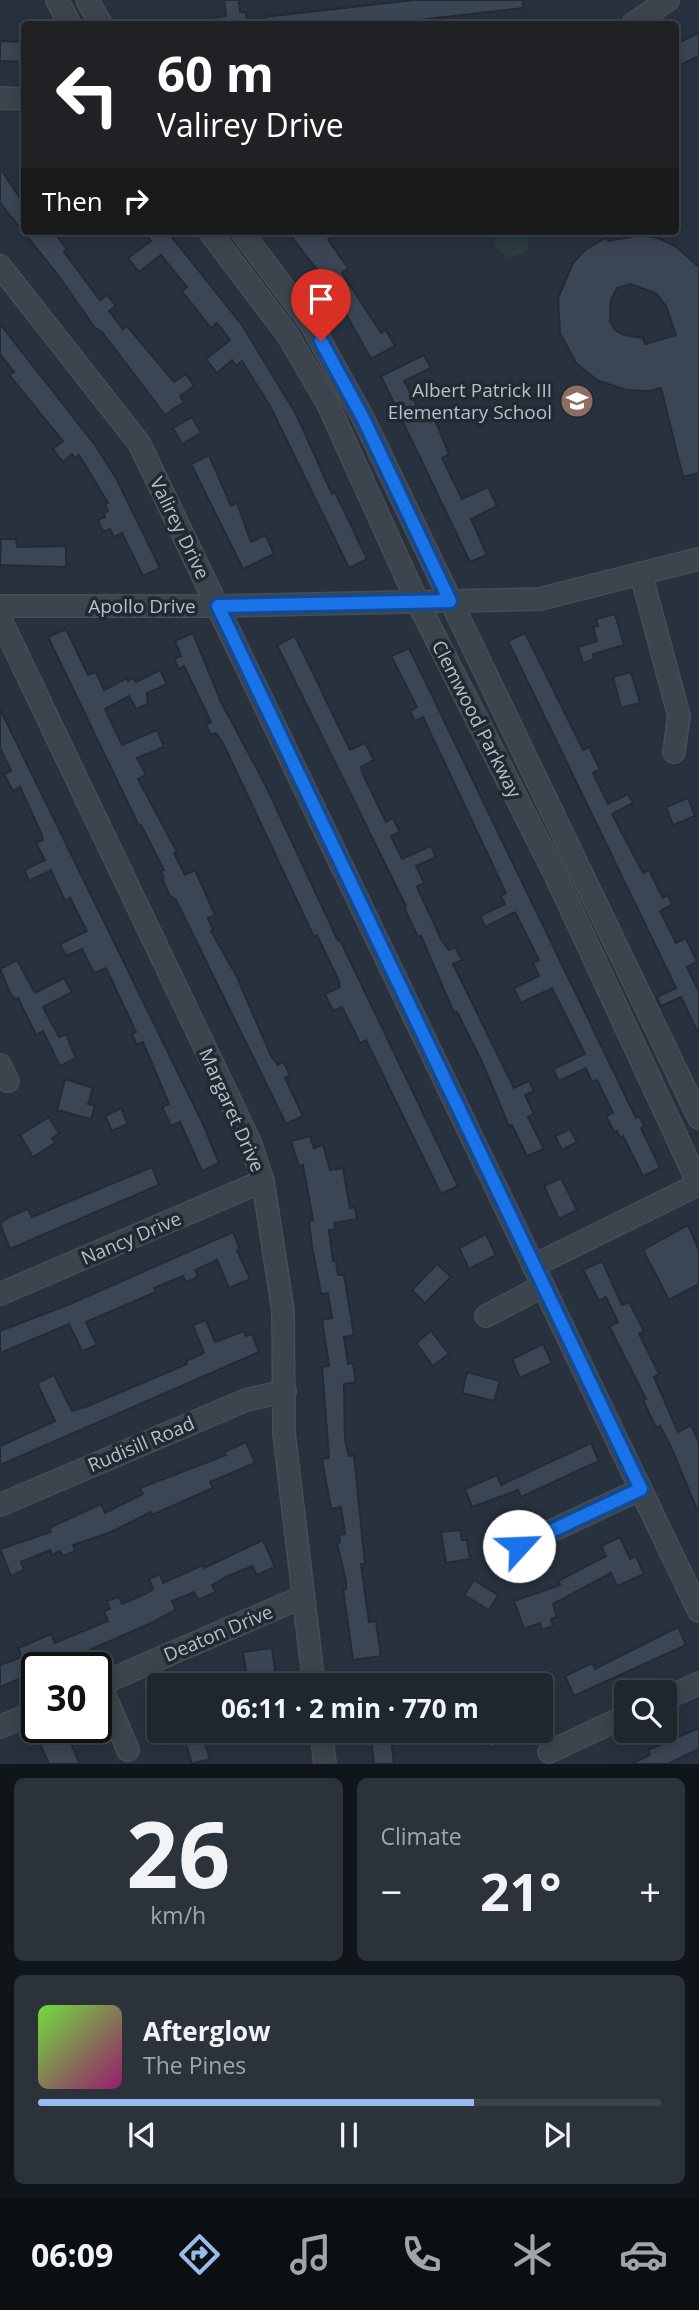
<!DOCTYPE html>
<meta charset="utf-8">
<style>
body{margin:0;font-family:"Open Sans",sans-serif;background:#2b323a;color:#f1f3f6;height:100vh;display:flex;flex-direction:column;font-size:26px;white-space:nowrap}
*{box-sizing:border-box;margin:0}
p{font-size:23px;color:#a1a5aa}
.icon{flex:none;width:38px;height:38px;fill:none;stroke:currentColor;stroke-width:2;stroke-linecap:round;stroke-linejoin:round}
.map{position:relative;height:1764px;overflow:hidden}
.panel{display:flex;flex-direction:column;gap:14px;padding:14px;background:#101519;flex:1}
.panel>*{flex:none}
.top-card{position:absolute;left:21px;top:21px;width:658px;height:214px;border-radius:7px;box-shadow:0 4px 18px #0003,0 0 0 2px #3c434a;background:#202124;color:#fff;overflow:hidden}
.controls{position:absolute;left:614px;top:1680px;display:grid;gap:14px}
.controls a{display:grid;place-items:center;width:63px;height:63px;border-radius:7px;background:#1e262e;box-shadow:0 4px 18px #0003,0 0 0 2px #3c434a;font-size:35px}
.speed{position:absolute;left:21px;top:1652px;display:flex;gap:14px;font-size:35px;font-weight:700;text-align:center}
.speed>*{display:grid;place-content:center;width:91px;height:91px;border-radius:50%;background:#1e262e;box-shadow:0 4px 18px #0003,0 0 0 2px #3c434a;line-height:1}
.speed .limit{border:4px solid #111;border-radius:10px;background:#fff;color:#111}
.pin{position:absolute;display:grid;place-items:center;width:60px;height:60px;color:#fff;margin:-72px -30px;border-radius:50% 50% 50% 0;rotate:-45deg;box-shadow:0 0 7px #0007}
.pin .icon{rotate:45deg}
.me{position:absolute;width:77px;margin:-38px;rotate:65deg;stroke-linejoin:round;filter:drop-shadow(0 0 5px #0008)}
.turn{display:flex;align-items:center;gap:24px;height:147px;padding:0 21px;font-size:32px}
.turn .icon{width:91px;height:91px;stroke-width:2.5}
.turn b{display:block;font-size:49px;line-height:60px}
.then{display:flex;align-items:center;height:66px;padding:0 21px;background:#0003;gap:14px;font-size:26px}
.big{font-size:52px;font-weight:700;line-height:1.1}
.panel .tile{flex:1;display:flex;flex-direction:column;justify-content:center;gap:10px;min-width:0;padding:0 24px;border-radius:10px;background:#2b323a}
.panel .dial{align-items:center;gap:0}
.dial b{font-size:91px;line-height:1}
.song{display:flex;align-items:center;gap:21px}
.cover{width:84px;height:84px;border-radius:10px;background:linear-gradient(135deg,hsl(100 70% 55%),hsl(320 70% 35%))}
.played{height:7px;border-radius:4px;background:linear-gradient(90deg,#98bbee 70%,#3c434a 70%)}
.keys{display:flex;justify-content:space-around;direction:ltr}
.heat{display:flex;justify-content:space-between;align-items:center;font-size:38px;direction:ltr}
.panel .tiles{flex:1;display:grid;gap:14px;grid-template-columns:1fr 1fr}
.tile:last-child{grid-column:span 2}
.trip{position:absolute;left:147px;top:1673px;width:406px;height:70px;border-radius:7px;background:#1e262e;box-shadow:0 4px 18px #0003,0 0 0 2px #3c434a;font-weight:700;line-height:70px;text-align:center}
.tab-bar{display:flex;height:112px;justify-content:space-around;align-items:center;background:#0c0f12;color:#a1a5aa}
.tab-bar .icon{width:49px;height:49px}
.tab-bar .selected{color:#98bbee}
.tab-bar b{font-size:32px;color:#f1f3f6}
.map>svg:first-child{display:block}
.green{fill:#2a3d3f}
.building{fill:#3b4654;stroke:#232b35;stroke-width:2;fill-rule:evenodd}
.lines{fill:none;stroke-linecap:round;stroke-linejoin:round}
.minor-casing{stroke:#454d57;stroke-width:24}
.minor{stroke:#3c444e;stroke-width:21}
.route-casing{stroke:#114b97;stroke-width:18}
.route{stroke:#1a73e8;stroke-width:12}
.labels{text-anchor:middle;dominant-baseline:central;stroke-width:7;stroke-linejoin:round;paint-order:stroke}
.poi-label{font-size:19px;fill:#b8bfc9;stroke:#212933;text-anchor:end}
.street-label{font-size:19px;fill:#b8bfc9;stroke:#212933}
</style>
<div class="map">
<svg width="699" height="1764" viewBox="0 0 699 1764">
<rect width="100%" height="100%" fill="#28323e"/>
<polygon class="green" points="496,231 527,231 529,244 525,253 507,258 494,245"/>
<g class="building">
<polygon points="224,0 239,0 240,12 246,13 247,24 212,24 212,18 226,16"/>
<polygon points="415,0 523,0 523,8 384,24 264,24 264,17"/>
<polygon points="699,33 699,56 676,67 676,44"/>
<polygon points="0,41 24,42 24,62 0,61"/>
<polygon points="0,168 24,204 24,231 53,231 67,249 64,252 100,300 107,295 116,306 109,311 123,329 127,326 174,382 186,374 194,386 180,396 184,402 165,415 102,332 95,328 58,275 0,203"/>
<polygon points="143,231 167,231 242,325 296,414 332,494 335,492 367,559 349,568 271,408 242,361 236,366 232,360 217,373 206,359 230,340 217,323 211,328 182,291 187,287 161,255 139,272 128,258 151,241"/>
<polygon points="287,231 340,231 328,240 348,268 342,273 381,333 386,330 395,346 371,359 332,289"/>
<path d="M640 235 658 238 675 246 699 267V473L683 477 661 388 649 391 626 390 597 380 576 363 560 333 558 298 573 263 585 250 607 237 608 241ZM630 284 656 293 666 306 676 335 645 344 643 338 624 335 615 330 610 321 611 300 617 288Z"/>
<polygon points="0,324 95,445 116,478 160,568 143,576 122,533 114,537 110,529 103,532 98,520 105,517 104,513 108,511 105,504 108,503 79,455 75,458 72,454 63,462 53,449 63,441 9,375 14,372 0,354"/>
<polygon points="424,355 431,368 404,381 412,396 424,421 433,417 438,427 449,454 442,458 462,499 488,487 497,506 471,519 487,555 470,562 381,376"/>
<polygon points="192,417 201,433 182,444 173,428"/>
<polygon points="209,455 231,506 237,503 251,542 266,535 274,554 243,569 191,464"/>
<polygon points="1,539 16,539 17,547 66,546 66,567 0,565"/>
<polygon points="615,614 624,645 593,654 594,659 583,663 578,647 597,641 593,627 598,626 596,619"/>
<polygon points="66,629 88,675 96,672 104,690 127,678 128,681 133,678 136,682 160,670 167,684 147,693 148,704 136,709 129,696 105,709 122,745 157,730 164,747 137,758 146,775 138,779 177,852 174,853 185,875 195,870 215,915 208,918 213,930 211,931 237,977 271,1056 278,1065 283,1062 290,1075 285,1078 303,1116 286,1124 176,900 170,896 162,879 164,878 161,871 164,870 141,825 139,826 48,637"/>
<polygon points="193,633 221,702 265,784 338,941 340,940 458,1186 441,1194 366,1040 360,1043 342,1007 333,1011 325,994 340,987 339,981 317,935 314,937 223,743 216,733 211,735 206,725 211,722 184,666 179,669 174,659 181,656 175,641"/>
<polygon points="525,633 583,750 589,747 600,769 593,773 608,804 628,794 633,803 612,814 643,873 649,870 663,898 668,895 672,905 660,911 676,943 686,938 697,962 687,967 699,992 699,1035 681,997 661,1006 657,997 676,988 508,641"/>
<polygon points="295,636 350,750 365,743 374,760 361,767 362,772 386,822 393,818 400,832 391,836 402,859 431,846 436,857 416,866 424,883 417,887 442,941 449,950 455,947 462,960 453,964 514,1088 529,1081 534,1091 525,1095 534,1114 528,1117 544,1149 527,1156 512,1125 509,1126 481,1060 457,1012 454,1013 421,936 418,937 404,907 406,906 277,645"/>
<polygon points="409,648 636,1118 639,1116 644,1126 641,1128 660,1168 643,1176 623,1136 620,1138 617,1131 614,1132 606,1116 613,1113 597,1080 592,1082 586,1068 559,1081 553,1069 585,1054 552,988 521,1003 514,988 539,976 533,963 539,960 515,912 485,927 480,916 505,904 501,896 506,893 423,717 415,721 410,711 417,707 391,656"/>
<polygon points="631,672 640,703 621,708 613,677"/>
<polygon points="0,709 203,1124 219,1163 202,1171 180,1122 171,1126 162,1107 169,1104 143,1042 137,1045 132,1034 136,1032 106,968 94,973 82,949 66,956 60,944 87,931 70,898 65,901 51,870 29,881 24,870 45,860 36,843 43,840 42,835 20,787 13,791 4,774 11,771 0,748"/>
<polygon points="688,798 695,816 673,825 666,807"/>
<polygon points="17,960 35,993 64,978 72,992 43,1007 59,1037 66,1034 76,1058 60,1066 43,1031 36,1035 18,998 15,999 10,993 0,969"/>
<polygon points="65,1079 93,1088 88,1104 95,1106 91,1119 57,1110"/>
<polygon points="121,1108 128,1124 112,1131 105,1116"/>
<polygon points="49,1117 59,1134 52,1138 55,1143 33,1157 20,1135"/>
<polygon points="570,1129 577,1142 562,1150 555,1136"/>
<polygon points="310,1136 314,1148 323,1145 330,1170 343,1168 350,1208 355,1207 357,1219 334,1223 335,1229 329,1230 333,1261 336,1261 338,1275 344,1275 354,1335 344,1337 348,1364 353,1363 356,1382 344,1384 345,1440 349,1456 354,1455 365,1564 361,1564 369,1622 376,1621 381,1656 353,1660 343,1589 346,1589 346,1581 337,1543 340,1542 339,1535 345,1534 341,1507 331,1509 322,1459 329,1458 322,1367 329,1366 322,1320 332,1318 328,1293 321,1294 312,1247 309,1221 313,1220 303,1165 299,1166 291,1141"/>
<polygon points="152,1167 159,1185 10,1249 0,1223 11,1216 28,1209 32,1217"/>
<polygon points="561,1178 577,1210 559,1219 544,1186"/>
<polygon points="688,1225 699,1250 699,1284 669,1300 643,1250"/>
<polygon points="233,1232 240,1249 237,1250 250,1279 229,1288 217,1260 195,1270 198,1277 186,1282 183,1276 154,1288 156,1292 86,1322 97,1345 82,1351 69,1324 0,1353 0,1331 70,1304"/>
<polygon points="486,1234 496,1255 469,1269 459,1248"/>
<polygon points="602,1261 622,1305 629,1302 644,1331 639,1334 659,1374 654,1377 678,1432 691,1425 699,1442 699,1514 671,1447 660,1426 656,1428 643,1400 646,1399 609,1326 618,1322 606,1297 599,1301 583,1270"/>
<polygon points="437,1264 451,1277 425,1303 412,1290"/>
<polygon points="206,1320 215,1342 244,1331 246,1336 252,1334 259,1352 0,1465 0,1446 55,1421 37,1383 54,1375 72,1411 88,1406 187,1364 186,1361 204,1353 193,1325"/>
<polygon points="431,1331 449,1354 433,1366 416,1343"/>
<polygon points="543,1344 552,1363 520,1378 512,1359"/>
<polygon points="467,1372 500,1381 494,1401 462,1393"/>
<polygon points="246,1442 255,1463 210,1482 213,1488 152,1515 151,1512 111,1532 73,1545 75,1551 63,1556 60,1551 52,1555 50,1550 21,1562 24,1570 11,1576 0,1549 51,1532 49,1528 101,1504 105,1513 143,1494 140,1488 226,1455 224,1452"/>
<polygon points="591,1443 599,1461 521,1497 518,1490 472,1507 465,1489 497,1475 501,1485"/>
<polygon points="460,1530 462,1540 467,1540 470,1559 446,1563 441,1532"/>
<polygon points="620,1537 630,1559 636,1556 644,1574 617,1586 611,1573 553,1604 557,1617 551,1619 553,1626 542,1630 540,1623 524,1629 514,1601 560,1585 558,1581 606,1556 601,1546"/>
<polygon points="263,1540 275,1567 257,1575 252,1566 226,1577 212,1585 216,1592 198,1600 194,1592 172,1601 176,1610 149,1624 76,1656 75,1654 37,1668 37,1671 0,1687 0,1665 22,1657 18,1648 51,1634 55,1643 108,1621 104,1611 110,1609 107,1601 119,1597 122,1604 147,1593 153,1589 149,1579 160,1574 163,1583 203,1565 204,1568"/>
<polygon points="474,1580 498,1595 489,1610 464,1595"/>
<polygon points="678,1627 686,1645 574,1696 565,1676 592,1663 595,1669"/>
<polygon points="272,1648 277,1684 248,1685 243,1652"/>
<polygon points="64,1728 80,1764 49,1764 38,1739"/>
<polygon points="699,1728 699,1749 668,1764 631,1764 650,1755 648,1750"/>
<polygon points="182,1731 201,1731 210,1759 192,1764"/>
<polygon points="370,1731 390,1731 394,1764 374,1764"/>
<polygon points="465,1731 504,1731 493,1748"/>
</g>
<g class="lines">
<defs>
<g id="minor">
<polyline points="57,0 70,24"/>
<polyline points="87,0 101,24"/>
<polyline points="633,24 668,0"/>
<polyline points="0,98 24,99"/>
<polyline points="209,231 287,334 327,402 418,603 553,870 699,1185"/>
<polyline points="241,231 311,324 363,418 699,1118"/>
<polyline points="0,266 139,443 699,1611"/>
<polyline points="641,574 679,716 674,752"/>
<polyline points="0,606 218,606 540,599 699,559"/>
<polyline points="0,618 250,1142 263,1181 283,1311 284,1433 314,1685"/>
<polyline points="0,1065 8,1081"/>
<polyline points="533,1266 699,1184"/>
<polyline points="0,1294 263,1181"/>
<polyline points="486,1316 543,1286"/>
<polyline points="0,1505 246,1400 285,1391"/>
<polyline points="519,1546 641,1489"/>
<polyline points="100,1684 128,1750"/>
<polyline points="96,1686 302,1597"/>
<polyline points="665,1699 699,1683"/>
<polyline points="0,1727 37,1711"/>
<polyline points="321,1731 325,1764"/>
<polyline points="549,1752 626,1716"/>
</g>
</defs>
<use href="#minor" class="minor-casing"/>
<use href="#minor" class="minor"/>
</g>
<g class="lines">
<defs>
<polyline id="route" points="321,341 363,418 450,601 218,606 641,1489 519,1546"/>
</defs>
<use href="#route" class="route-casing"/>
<use href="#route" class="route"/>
</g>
<defs>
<symbol id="school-disc" viewBox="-11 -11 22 22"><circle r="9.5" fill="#8d6e63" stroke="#212933"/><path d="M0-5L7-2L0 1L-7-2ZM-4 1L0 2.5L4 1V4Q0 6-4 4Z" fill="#fff"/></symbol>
</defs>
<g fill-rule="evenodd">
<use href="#school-disc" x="558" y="382" width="38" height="38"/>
</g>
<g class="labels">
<g class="poi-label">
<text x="552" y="390">Albert Patrick III<tspan x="552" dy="22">Elementary School</tspan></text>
</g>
<g class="street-label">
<text transform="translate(180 528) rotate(64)">Valirey Drive</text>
<text x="142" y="606">Apollo Drive</text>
<text transform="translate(477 719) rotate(63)">Clemwood Parkway</text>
<text transform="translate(232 1110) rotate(66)">Margaret Drive</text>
<text transform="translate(131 1238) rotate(-23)">Nancy Drive</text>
<text transform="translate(141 1444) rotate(-23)">Rudisill Road</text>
<text transform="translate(218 1633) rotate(-23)">Deaton Drive</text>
</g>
</g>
</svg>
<div class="controls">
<a><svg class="icon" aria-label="search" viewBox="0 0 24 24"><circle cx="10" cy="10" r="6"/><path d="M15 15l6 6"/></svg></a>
</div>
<div class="speed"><div class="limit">30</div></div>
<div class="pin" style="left:321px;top:341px;background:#d93025"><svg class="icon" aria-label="arrive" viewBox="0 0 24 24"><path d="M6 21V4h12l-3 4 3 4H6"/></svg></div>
<svg class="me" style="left:519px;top:1546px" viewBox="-20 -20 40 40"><circle r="19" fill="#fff"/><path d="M0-13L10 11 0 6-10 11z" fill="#1a73e8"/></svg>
<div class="trip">06:11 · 2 min · 770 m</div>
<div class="top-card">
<div class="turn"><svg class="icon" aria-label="left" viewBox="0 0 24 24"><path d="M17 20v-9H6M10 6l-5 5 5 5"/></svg><div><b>60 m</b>Valirey Drive</div></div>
<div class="then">Then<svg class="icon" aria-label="right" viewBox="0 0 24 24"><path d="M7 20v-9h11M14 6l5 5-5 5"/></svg></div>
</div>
</div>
<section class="panel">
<div class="tiles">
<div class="tile dial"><b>26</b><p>km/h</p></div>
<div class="tile"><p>Climate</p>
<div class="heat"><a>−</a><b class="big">21°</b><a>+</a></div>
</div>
<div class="tile">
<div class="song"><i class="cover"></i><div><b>Afterglow</b><p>The Pines</p></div></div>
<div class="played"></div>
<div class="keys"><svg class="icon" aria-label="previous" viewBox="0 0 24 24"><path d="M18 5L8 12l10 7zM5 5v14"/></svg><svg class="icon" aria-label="pause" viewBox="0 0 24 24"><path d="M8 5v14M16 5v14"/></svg><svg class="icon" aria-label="next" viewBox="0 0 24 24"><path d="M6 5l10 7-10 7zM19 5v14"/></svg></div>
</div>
</div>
</section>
<nav class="tab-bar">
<b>06:09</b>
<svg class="icon selected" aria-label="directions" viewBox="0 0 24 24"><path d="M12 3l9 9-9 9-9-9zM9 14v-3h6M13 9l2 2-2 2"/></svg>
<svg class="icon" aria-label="music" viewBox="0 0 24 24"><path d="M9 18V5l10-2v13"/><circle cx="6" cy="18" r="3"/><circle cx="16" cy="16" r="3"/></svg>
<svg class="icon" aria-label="phone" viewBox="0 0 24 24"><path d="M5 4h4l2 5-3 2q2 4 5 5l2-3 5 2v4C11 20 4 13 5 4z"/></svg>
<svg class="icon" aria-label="climate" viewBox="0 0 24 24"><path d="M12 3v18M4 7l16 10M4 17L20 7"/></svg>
<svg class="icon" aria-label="car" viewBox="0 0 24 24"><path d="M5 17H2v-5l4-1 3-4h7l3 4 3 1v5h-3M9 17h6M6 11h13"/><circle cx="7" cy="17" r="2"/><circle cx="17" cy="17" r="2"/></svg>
</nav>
